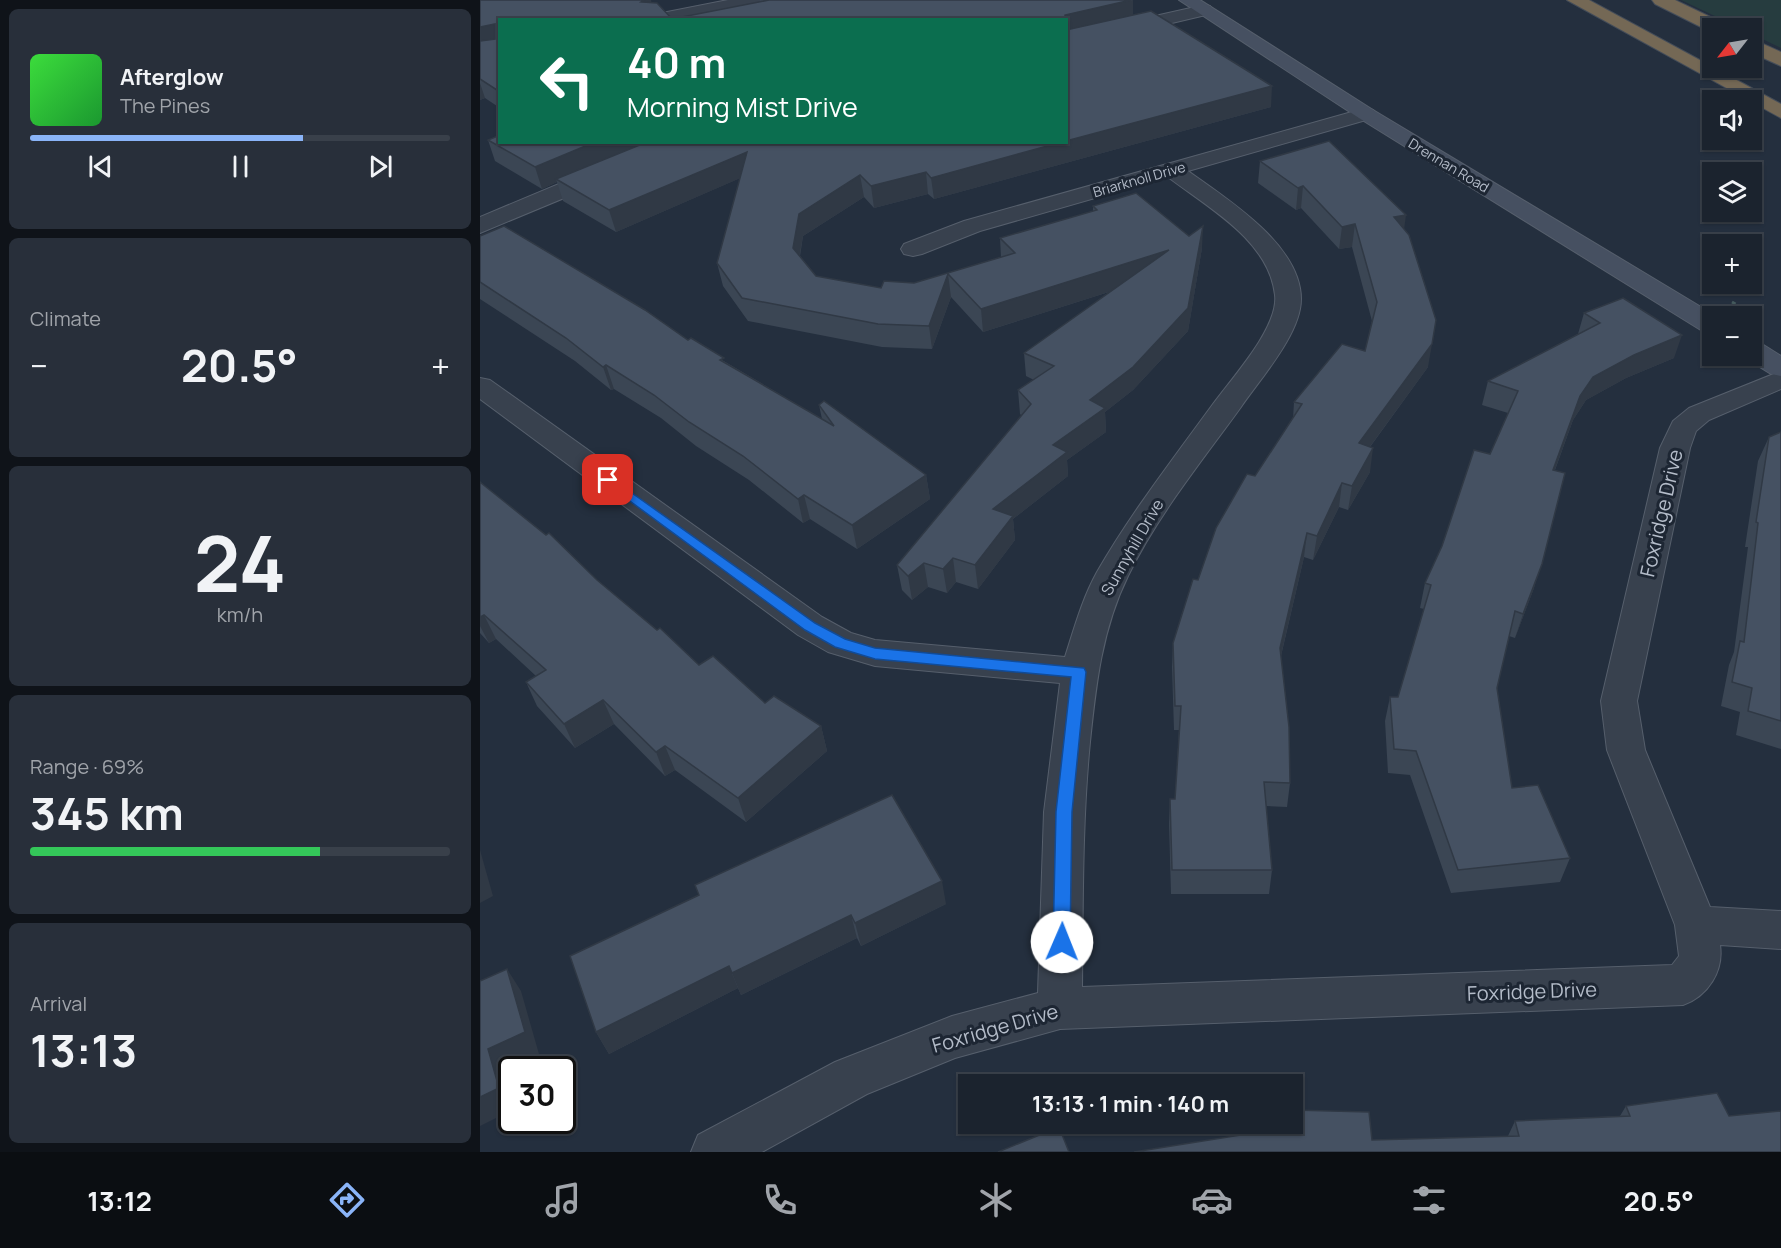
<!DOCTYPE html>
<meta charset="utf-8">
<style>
body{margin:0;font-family:Manrope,sans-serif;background:#282f3a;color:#f1f3f6;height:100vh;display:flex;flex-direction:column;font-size:22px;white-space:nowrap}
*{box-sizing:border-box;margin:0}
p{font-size:20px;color:#a0a4aa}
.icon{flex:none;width:33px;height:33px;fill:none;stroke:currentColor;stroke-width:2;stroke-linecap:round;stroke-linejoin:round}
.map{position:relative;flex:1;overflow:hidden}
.drawer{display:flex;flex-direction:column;gap:9px;padding:9px;background:#0f1319;width:480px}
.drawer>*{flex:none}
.top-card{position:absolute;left:18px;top:18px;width:570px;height:126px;border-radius:0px;box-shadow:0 2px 4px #0004,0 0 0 2px #39404a;background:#0b6e4f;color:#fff;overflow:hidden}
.needle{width:39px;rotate:239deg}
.tools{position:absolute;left:1222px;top:18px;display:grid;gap:12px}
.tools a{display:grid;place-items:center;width:60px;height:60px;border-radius:0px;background:#1b232e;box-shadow:0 2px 4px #0004,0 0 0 2px #39404a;font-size:30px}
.speed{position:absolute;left:18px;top:1056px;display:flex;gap:12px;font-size:30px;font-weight:700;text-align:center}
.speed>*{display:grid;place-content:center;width:78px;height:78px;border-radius:50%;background:#1b232e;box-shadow:0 2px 4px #0004,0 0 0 2px #39404a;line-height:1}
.speed .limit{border:3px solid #111;border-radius:9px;background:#fff;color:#111}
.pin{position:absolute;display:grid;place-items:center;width:51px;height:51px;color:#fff;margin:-26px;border-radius:12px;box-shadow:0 3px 9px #0006}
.me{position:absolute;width:66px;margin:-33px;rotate:1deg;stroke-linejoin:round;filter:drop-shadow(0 0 4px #0008)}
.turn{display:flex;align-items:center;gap:21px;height:126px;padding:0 30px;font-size:27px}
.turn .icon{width:78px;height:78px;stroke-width:2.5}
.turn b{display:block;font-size:42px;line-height:51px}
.big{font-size:45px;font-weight:700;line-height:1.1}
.drawer .widget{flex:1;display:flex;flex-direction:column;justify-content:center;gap:9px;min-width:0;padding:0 21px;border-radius:9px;background:#282f3a}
.drawer .dial{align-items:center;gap:0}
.dial b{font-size:78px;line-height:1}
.song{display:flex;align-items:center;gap:18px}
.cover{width:72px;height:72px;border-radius:9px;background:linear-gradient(135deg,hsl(120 70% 55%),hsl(130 70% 35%))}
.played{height:6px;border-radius:3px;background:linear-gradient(90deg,#8ab4f8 65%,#39404a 65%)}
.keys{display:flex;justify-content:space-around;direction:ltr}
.heat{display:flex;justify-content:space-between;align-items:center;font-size:33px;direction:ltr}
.charge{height:9px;border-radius:4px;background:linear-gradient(90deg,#34c759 69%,#39404a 0)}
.trip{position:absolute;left:478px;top:1074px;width:345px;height:60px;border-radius:0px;background:#1b232e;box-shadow:0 2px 4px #0004,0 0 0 2px #39404a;font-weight:700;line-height:60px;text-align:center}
.tab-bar{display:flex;height:96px;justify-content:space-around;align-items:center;background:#0b0e12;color:#a0a4aa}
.tab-bar .icon{width:42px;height:42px}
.tab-bar .active{color:#8ab4f8}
.tab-bar b{font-size:27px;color:#f1f3f6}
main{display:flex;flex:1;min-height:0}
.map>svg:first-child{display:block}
.green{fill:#263c3f}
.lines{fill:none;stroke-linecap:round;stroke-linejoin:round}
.street-casing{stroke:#565f6c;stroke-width:2}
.secondary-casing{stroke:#565f6c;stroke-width:2}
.highway-casing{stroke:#434c59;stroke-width:2}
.path{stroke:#44595c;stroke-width:3;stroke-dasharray:4 4;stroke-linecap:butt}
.street{fill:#38414e;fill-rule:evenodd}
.secondary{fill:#465061;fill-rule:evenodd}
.highway{fill:#746855;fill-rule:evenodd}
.wall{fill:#3b4654}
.shaded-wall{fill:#303945}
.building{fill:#455162;stroke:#303945;stroke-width:1.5}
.route{fill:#1a73e8;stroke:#114b97;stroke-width:1.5}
.labels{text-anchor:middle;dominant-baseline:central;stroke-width:6;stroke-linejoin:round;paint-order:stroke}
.far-street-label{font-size:14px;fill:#b4bcc9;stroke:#1d2633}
.street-label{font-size:16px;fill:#b4bcc9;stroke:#1d2633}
.near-street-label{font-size:20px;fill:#b4bcc9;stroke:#1d2633}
</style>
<main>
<section class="drawer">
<div class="widget">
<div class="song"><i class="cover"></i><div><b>Afterglow</b><p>The Pines</p></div></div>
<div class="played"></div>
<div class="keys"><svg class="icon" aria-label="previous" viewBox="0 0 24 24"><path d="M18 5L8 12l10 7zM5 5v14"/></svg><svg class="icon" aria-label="pause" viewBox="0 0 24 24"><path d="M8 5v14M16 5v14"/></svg><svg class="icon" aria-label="next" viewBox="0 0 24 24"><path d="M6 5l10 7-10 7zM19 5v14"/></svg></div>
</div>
<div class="widget"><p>Climate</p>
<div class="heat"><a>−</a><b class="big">20.5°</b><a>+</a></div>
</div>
<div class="widget dial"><b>24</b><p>km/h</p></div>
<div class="widget"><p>Range · 69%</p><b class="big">345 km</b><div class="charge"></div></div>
<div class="widget"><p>Arrival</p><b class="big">13:13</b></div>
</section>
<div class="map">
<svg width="1301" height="1152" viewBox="0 0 1301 1152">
<rect width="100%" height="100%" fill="#242f3e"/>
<polygon class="green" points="1201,0 1301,0 1301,48 1272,34 1272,28 1260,28"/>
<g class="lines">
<defs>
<g id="street">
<polygon points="248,0 283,0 280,4 206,20 168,20 177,14"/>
<polygon points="724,5 730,6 733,10 730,14 586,48 586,36"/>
<path d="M886 108 893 110 897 114 893 118 708 171C747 199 821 245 821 299 821 334 780 379 761 407 722 461 677 516 648 576 622 629 616 684 610 742 602 823 603 905 602 987L1192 965 1199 956 1195 925 1127 750 1121 701 1180 448 1193 421 1209 408 1301 371V389L1229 420 1216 431 1210 448 1157 701 1165 750 1230 907 1301 911V949L1240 945C1244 971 1228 996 1203 1005L580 1029 475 1058 387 1094 282 1152H211L218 1135 355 1062 472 1016 558 993 564 812 580 683 395 666 348 652 318 635 0 399V378L10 380 342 617 371 633 395 640 585 657C594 629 602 599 617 572 651 513 693 459 733 404 748 384 766 363 779 342 787 329 797 310 795 295 789 240 727 207 688 177L500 231 442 254 433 256 424 254 421 249 424 244 484 221Z"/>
<polygon points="179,142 210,142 207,147 0,233 0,217"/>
</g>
<g id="secondary">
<polygon points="699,0 720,0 893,110 1236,316 1233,316 1233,334 1224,332 879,118"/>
<polygon points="1272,342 1282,344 1301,356 1301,376 1291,374 1262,356 1272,356"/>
</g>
<g id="highway">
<polygon points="1087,0 1109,0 1301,104 1301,118"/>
<polygon points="1172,0 1195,0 1245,24 1247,28 1233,28 1231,32 1175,4"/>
<polygon points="1272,39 1301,52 1301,66 1272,53"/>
</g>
</defs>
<use href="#street" class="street-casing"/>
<use href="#secondary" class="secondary-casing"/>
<use href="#highway" class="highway-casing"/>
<polyline class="path" points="1252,302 1282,319"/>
<use href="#street" class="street"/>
<use href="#secondary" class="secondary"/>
<use href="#highway" class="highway"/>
</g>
<g class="wall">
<polygon points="0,0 171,0 171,3 192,19 280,2 280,0 653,0 653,15 791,107 454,199 448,194 394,208 384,197 323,236 320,256 336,276 401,288 434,283 521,257 520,238 613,211 613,206 722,248 708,331 653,390 625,412 626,432 587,460 588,476 533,519 535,540 498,589 476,582 467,593 448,587 432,600 422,590 417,565 542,416 540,414 538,390 554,380 546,376 544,353 632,291 503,332 471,297 452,349 402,347 268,321 243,286 237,263 260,178 136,232 83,201 77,182 62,189 15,161 8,140 20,142 586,142 20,20 20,108 5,98 0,100"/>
<polygon points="780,161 924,229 948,367 890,447 890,472 868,510 859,507 833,560 824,557 801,656 810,783 807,807 786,806 792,870 789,894 691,894 689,823 690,799 695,799 699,730 694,730 692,667 693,643 718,580 775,476 813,419 814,402 885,351 892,321 872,247 859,249 821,208 816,210 778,183"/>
<polygon points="0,236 208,340 342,419 339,405 446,475 450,499 377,549 330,519 323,523 269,480 216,446 181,418 134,389 131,390 95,361 0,299"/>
<polygon points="1104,313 1194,358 1146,378 1106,400 1093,420 1075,470 1054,588 1035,638 1029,636 1017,688 1032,788 1090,858 1080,882 971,893 930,775 908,773 905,721 910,697 918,697 944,609 940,608 945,583 1010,454 1028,413 1002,405 1008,381 1098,334"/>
<polygon points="1301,432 1301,749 1256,735 1260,712 1241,706 1249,665 1254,652 1268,547 1265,547 1278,461 1289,437"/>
<polygon points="0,482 219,665 285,703 341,726 347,751 266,822 195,770 185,776 134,724 95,748 57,706 46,682 56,676 16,639 9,643 0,633"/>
<polygon points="466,904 381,946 377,938 261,995 258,988 129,1054 116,1032 90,956"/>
<polygon points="1146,1106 1249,1116 1301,1152 654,1152 794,1130 795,1124 813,1124 892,1140 1028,1136 1035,1121 1140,1116"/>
</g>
<g class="shaded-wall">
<polygon points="164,0 171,0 174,13 161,2"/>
<polygon points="653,0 653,19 586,34 586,20 585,20 585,15"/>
<polygon points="15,24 20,37 0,47 0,27"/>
<polygon points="0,83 5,98 0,100"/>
<polygon points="792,86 791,107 454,199 451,178 582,142 586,142 586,141"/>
<polygon points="115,142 172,142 76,179 77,182 62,189 55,167"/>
<polygon points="267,152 272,173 136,232 129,210"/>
<polygon points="446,172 448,194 394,208 391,186"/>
<polygon points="380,175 384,197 323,236 317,270 313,248 319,214"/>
<polygon points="823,186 821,208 816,210 818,188"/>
<polygon points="926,215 923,237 914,217"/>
<polygon points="875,224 872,247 859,249 862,227"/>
<polygon points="723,226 722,248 708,331 653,390 625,412 626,432 587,460 588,476 533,519 535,540 498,589 495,565 513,509 573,445 610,400"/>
<polygon points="689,250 688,273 503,332 501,309"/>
<polygon points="468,274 471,297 452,349 449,326"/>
<polygon points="1202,335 1194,358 1146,378 1106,400 1093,420 1066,494 1073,470 1100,396 1113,377 1154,355"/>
<polygon points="952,344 948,367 875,467 879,443"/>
<polygon points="126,365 134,389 131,390 123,367"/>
<polygon points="893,448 890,472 868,510 872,486"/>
<polygon points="446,475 450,499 377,549 372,525"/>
<polygon points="862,483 859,507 833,560 837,536"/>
<polygon points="324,495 330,519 323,523 318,499"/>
<polygon points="827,533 824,557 797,672 800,648"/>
<polygon points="473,558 476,582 467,593 463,569"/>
<polygon points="444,563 448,587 432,600 428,576"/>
<polygon points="1062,564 1054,588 1035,638 1043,614"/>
<polygon points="4,615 16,639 9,643 0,626 0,617"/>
<polygon points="123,700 134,724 95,748 84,724"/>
<polygon points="341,726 347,751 266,822 258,798"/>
<polygon points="185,746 195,770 185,776 176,752"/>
<polygon points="0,850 13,896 0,903"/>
<polygon points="462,881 466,904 381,946 375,923"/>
<polygon points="371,915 377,938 261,995 252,973"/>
<polygon points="249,966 258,988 129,1054 116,1032"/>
<polygon points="27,969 41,991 59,1054 24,1071 32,1099 32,1110 0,1126 0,1097 8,1049"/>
</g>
<g class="building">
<polygon points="0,0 164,0 161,2 177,3 192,19 289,0 651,0 585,15 585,20 20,20 20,92 0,79 0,41 15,39 15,24 0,27"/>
<polygon points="671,11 792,86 586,141 586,30"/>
<polygon points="20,135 20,142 115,142 55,167 8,140"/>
<polygon points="849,141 926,215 914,217 929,235 956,320 952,344 879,443 893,448 872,486 862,483 837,536 827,533 800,648 809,727 810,783 784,782 792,870 692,870 690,799 695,799 701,706 695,706 693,643 713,579 718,580 736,528 767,474 775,476 822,404 814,402 862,344 885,351 897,302 875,224 862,227 823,186 818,188 780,161"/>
<polygon points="167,142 582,142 451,178 446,172 391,186 380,175 319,214 313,248 336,276 401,288 404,281 434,283 535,253 520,238 617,210 613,206 656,193 709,236 723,226 708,308 653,367 610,400 625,408 573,445 587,452 513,509 533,516 495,565 473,558 463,569 444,563 428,576 417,565 551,404 538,390 574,366 544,353 689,250 501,309 468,274 449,326 398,324 262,298 237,263 267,152 129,210 76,179"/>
<polygon points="24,226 165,310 208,340 211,338 244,358 240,360 354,426 339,405 344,401 446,475 372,525 324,495 318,499 263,456 209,422 174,395 126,365 123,367 86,338 0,282 0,236"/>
<polygon points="1143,298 1202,335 1154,355 1113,377 1100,396 1073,470 1085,473 1062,564 1043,614 1035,611 1017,688 1032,788 1058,785 1090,858 978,870 936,751 914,749 910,697 918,697 951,585 945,583 962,546 994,450 1010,454 1038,391 1008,381 1120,323 1104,313"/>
<polygon points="1301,432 1301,721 1268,711 1272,688 1252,682 1260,641 1264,642 1278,523 1276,522 1289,437"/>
<polygon points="0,482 66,535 69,533 117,580 177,630 180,628 219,665 233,656 285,703 294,696 341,726 258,798 185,746 176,752 123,700 84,724 46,682 66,670 4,615 0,617"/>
<polygon points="412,795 462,881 375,923 371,915 252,973 249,966 116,1032 90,956 219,895 215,885"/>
<polygon points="27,969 45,1032 8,1049 19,1088 0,1097 0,981"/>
<polygon points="1237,1093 1249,1116 1301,1111 1301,1152 654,1152 798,1129 798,1124 813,1124 813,1110 889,1112 892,1140 1039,1136 1035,1121 1150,1116 1146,1106"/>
<polygon points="579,1127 589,1152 518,1152"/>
</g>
<polygon class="route" points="128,476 335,623 365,639 395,648 604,668 606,672 592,812 590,942 588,948 582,950 575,948 573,942 576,812 591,677 395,659 355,647 325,630 124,482 122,480"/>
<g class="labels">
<g class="far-street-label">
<text transform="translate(969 165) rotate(31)">Drennan Road</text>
<text transform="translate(659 179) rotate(-16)">Briarknoll Drive</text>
</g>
<g class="street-label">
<text transform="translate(652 547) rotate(-60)">Sunnyhill Drive</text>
</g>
<g class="near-street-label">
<text transform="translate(1181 513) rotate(-77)">Foxridge Drive</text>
<text transform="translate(1052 991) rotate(-2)">Foxridge Drive</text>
<text transform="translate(515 1028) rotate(-16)">Foxridge Drive</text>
</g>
</g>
</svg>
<div class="tools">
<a><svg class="needle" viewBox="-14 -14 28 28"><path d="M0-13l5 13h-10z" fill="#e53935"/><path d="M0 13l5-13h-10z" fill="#a0a4aa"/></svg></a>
<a><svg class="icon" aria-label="sound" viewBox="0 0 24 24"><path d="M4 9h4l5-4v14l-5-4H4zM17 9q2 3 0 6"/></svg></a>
<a><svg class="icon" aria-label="layers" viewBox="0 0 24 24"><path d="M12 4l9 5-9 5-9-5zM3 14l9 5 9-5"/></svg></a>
<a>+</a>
<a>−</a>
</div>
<div class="speed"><div class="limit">30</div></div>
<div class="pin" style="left:128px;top:480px;background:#d93025"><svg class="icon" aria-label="arrive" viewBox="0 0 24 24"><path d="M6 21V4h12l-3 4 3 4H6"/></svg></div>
<svg class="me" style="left:582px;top:942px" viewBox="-20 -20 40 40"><circle r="19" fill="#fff"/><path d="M0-13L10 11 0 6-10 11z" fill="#1a73e8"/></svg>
<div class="trip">13:13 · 1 min · 140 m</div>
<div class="top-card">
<div class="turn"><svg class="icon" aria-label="left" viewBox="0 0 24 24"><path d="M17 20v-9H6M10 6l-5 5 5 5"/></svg><div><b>40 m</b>Morning Mist Drive</div></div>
</div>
</div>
</main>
<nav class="tab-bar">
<b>13:12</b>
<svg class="icon active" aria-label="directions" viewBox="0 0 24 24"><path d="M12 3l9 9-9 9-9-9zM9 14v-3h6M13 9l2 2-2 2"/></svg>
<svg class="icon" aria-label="music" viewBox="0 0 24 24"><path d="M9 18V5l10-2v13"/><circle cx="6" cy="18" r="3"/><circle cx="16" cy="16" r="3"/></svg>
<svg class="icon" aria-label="phone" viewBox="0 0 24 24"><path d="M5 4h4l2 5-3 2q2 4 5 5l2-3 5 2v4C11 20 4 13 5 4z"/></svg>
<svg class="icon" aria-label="climate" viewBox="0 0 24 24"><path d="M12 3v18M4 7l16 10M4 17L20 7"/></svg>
<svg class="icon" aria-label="car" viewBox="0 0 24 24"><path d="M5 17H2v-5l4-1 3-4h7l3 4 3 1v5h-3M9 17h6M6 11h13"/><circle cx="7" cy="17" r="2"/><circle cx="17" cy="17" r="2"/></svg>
<svg class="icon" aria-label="filters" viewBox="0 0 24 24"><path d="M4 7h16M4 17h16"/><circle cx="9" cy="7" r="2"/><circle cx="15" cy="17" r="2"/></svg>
<b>20.5°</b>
</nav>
